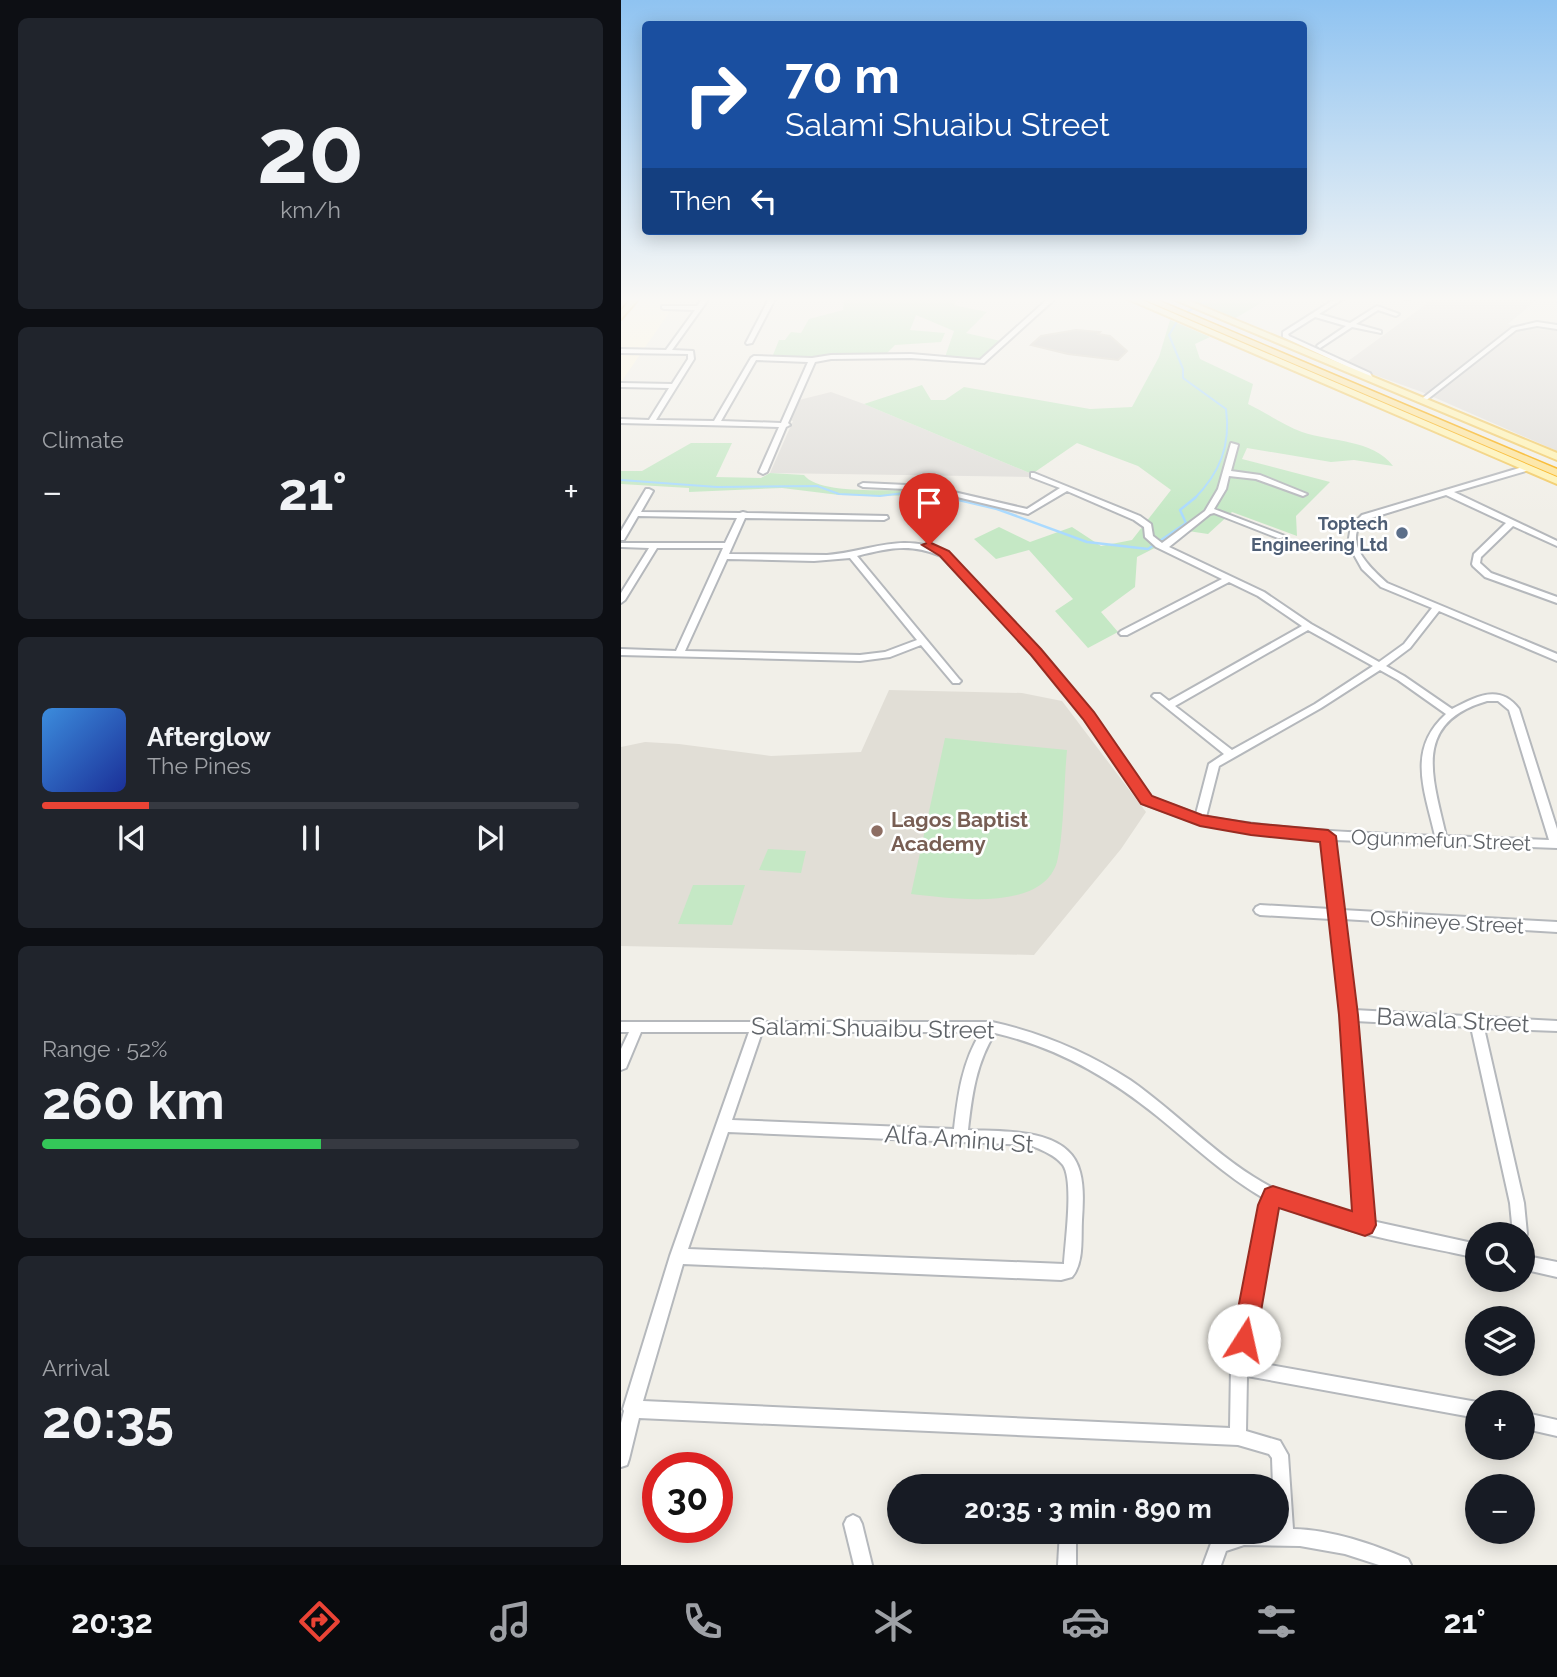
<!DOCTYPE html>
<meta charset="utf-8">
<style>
body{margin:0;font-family:Raleway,sans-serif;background:#20242c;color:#f1f3f6;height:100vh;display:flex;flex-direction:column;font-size:26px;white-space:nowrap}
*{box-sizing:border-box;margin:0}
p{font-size:23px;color:#9ea1a6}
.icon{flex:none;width:38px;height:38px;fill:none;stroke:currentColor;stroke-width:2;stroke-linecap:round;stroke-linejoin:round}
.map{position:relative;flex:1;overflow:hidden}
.panel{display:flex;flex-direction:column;gap:18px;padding:18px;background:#0d0f14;width:621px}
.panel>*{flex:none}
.banner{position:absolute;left:21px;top:21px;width:665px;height:214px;border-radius:7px;box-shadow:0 4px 18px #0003;background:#1a4fa0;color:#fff;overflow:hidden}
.fabs{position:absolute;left:844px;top:1222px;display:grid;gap:14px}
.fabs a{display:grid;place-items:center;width:70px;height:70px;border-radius:50%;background:#171b24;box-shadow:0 4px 18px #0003;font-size:35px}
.speed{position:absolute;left:21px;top:1452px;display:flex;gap:14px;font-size:35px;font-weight:700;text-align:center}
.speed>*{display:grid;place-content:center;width:91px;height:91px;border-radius:50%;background:#171b24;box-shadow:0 4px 18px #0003;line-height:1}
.speed .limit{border:10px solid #d22;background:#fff;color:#111}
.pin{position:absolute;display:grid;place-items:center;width:60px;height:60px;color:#fff;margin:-72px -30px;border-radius:50% 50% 50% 0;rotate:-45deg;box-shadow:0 0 7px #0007}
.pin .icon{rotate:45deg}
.me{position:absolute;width:77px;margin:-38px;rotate:10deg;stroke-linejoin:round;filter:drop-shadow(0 0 5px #0008)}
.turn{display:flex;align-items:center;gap:24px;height:147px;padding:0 28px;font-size:32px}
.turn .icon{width:91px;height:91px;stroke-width:2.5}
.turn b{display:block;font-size:49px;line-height:60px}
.then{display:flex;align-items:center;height:66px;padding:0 28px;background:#0003;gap:14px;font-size:26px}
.big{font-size:52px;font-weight:700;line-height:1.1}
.panel .card{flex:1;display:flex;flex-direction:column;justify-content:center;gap:10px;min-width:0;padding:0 24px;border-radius:10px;background:#20242c}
.panel .dial{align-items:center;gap:0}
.dial b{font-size:91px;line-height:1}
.song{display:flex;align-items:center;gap:21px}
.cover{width:84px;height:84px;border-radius:10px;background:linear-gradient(135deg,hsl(210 70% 55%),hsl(230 70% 35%))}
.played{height:7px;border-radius:4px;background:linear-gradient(90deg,#ea4335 20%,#363941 20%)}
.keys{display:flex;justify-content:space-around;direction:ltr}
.heat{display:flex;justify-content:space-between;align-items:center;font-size:38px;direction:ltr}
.charge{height:10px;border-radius:5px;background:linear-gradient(90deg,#34c759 52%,#363941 0)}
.trip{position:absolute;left:266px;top:1474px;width:402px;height:70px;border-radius:35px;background:#171b24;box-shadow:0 4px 18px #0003;font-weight:700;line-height:70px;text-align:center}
.menu{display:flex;height:112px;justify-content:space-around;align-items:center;background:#090b0e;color:#9ea1a6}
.menu .icon{width:49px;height:49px}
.menu .on{color:#ea4335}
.menu b{font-size:32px;color:#f1f3f6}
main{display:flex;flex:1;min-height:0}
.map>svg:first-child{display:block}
.commercial{fill:#fef7e0}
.industrial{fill:#e0deda}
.education{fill:#e1ded6}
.green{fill:#c5e8c5}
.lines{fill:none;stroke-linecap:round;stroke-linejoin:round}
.stream-far1{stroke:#aadaff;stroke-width:2}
.stream{stroke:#aadaff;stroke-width:2.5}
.building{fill:#cccac5;stroke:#d6d1c6;stroke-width:2}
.minor-casing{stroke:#b5b8bc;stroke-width:4}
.major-casing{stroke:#f2c960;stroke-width:4}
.highway-casing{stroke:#f9ab00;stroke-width:3}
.minor{fill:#fff;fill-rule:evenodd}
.major{fill:#fff2af;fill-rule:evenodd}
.highway{fill:#fde293;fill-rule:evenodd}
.route{fill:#ea4335;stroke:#982c22;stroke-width:2}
.service-dot{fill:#5c6f8a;stroke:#fff;stroke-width:2.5}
.education-dot{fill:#8d6e63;stroke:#fff;stroke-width:2.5}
.labels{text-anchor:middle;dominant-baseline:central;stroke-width:5;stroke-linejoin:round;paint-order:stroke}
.far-service-label{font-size:18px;font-weight:bold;fill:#4e5e75;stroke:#fff;text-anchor:end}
.education-label{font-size:21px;font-weight:bold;fill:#785e54;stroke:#fff;text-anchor:start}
.street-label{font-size:21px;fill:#5f6368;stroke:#fff}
.near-street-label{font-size:24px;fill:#5f6368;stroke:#fff}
</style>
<main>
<section class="panel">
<div class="card dial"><b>20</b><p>km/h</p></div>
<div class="card"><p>Climate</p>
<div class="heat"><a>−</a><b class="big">21°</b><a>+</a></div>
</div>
<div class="card">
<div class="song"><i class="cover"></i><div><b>Afterglow</b><p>The Pines</p></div></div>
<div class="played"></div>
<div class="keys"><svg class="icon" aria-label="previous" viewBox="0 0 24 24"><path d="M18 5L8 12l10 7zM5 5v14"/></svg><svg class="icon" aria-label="pause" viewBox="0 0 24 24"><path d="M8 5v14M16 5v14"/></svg><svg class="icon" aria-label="next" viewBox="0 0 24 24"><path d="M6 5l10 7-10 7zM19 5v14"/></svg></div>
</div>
<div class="card"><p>Range · 52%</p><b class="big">260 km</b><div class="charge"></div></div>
<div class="card"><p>Arrival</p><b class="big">20:35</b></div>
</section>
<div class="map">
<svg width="936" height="1565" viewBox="0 0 936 1565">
<rect width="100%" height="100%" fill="#f1efe8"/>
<polygon class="commercial" points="21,297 59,297 0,382 0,325"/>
<g class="industrial">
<polygon points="815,297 919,297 887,324 905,329 936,330 936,451 801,392 723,364"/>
<polygon points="210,392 243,404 411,474 410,477 149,473 172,421 162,419 170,402"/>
</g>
<polygon class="education" points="268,690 401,693 441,701 525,812 500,849 413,955 0,946 0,747 24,742 58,744 150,756 240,752"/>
<g class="green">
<path d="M218 297C258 297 298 303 337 298L333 305 366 312 345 333 384 342 360 362 324 357 333 331 295 315 289 330 324 333 320 342 274 345 264 355 197 358 152 355 158 340H164L170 332 180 333 188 319 222 310 223 300Z"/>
<polygon points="559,297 650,297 613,319"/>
<path d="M549 320 589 337 574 344 579 359 632 384 627 404C645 413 663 425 681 432 710 442 752 439 772 466L733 460 710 462 626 448 621 459 709 482 675 516 676 536 611 512 587 534 567 531 516 557 514 587 480 612 497 632 467 648 434 611 452 599 408 550 375 559 353 539 378 527 409 542 451 527 480 546 511 540 550 490 517 466 456 443 411 474 243 404 301 385 310 400H324L343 387 469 409 511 407 538 357Z"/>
<path d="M70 443H111L95 477 140 478 149 473 183 475C198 496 281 489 308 490L321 496 218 495 161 488 68 492V488L0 484V471H21Z"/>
<path d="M324 738 446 750C443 780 443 835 436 862 421 913 329 898 290 894Z"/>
<polygon points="147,849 185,851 180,873 138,870"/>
<polygon points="72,885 124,885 111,925 57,924"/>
</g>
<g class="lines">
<g class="stream-far1">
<polyline points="564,313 593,297"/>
<path d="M557 320 548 335 562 369V378L605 409C610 445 599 473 573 499"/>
<polyline points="0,480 96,487 196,486 218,494 259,496 299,491 332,499"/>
</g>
<polyline class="stream" points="325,497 376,509 466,542 527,549 565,523 559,510 575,497"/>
</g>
<polygon class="building" points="455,330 479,332 477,334 489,336 506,351 497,360 447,354 410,345 420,336"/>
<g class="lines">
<defs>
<g id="minor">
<path d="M83 297H89L51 350 72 351 73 359 35 420 93 421 130 358 133 356 191 358 210 355 290 354 359 360 429 297H436L363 363 290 358 210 359 194 362 167 423 169 425 165 427 146 472 142 474 138 472 158 427 0 423V419L28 420 48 388 0 387V383L51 384 67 359V354L0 353V349L45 350 74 310 43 309 41 308V306H76ZM135 360 187 362 160 423 100 421Z"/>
<polygon points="149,297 155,297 131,343 126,344 125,343"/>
<polygon points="717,297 725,297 698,314 729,323 756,306 778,314 775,316 757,310 735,324 760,331 760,333 731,327 699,348 696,346 697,345 725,326 694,317 667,334 668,336 749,373 753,380 752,381 748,381 744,375 662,337 662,332"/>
<polygon points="775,297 791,297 788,299"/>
<polygon points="916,322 936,325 936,329 916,326 895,330 803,402 798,401 891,328"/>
<path d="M610 443 617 445 610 471 639 475 686 494 682 496 635 479 608 476 605 489 593 509 664 536 660 538H657L593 513 589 514 548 547 643 592 690 624 758 662 783 644 811 608 760 587 741 569 727 544 730 526 741 515 905 466H908V470L833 492 936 541V546L892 526 860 557 859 563 870 573 936 597V603L864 577 852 566 851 564 853 554 885 523 825 495 747 519C744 521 740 523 738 526 726 548 752 570 766 583L936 654V661L818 611 789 648 765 666 783 676 831 709C855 697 878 683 898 709L936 829V848L713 840 721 910 936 922V932L722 919 733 1010 936 1021V1031L863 1028 903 1203 906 1234 904 1239 901 1240V1234H892L889 1203 850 1027 734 1021 751 1221 856 1244V1258C789 1243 718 1233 656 1204L627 1361 856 1402V1418L626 1376 625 1431 659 1441 667 1455 672 1529C712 1530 751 1544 787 1559L790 1565H758L724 1554 679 1546 623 1545 605 1551 600 1565H582L592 1538 610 1531H656V1486H652L651 1458 648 1454 617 1445 18 1418 8 1459 6 1465 0 1467V1423L3 1411 2 1409 49 1256 128 1032H20L5 1068 0 1070V1049L8 1032H0V1022H371C421 1033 466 1052 509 1080 555 1112 593 1154 641 1182 670 1199 703 1209 736 1218L721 1015 710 919 639 915 635 913 633 910 635 907 639 905 709 909 702 840 630 833 579 824 521 803 464 718 412 654 320 556C289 543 268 548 236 556L338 679 340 681 338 683H332L300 645 269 657 239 661 0 655V649L55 651 102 548H36L4 600 0 603V593L28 548 0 547V543H104L116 518 17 516 3 540H0V531L25 489H28L32 491 20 512 119 513 122 512 126 513 266 516 267 518 263 520 124 518 108 554 206 555C253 551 278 532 326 552L418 650 470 714 529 797 575 814 588 764 603 754 531 696 533 694H539L548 701 681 626 637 596 608 582 506 635H500L498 633 500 631 601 579 535 547 524 537 523 527 513 520 446 491 407 514 307 490 242 487 238 485 242 483 307 486 406 509 439 488 410 477V473H413L519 516 530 524 532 536 541 543 584 511 597 489ZM229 558 296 640 264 652 239 655 64 651 106 559 193 561ZM687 630 752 666 694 704 611 750 554 706ZM759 670 777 680 825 714C785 750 804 791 814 836 737 833 661 830 585 817L598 766 700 708ZM866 701H877L888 710 928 840 825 836C812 778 790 723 866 701ZM141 1032H360C341 1062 337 1095 333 1129L111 1120ZM374 1033C435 1047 488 1077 536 1116 572 1145 604 1176 644 1199L641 1205 610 1367 609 1428 22 1401 62 1264 440 1280 451 1277C463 1263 460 1238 461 1220 462 1204 463 1187 459 1172 448 1127 382 1132 347 1130 351 1095 355 1063 374 1033ZM107 1132 409 1145C421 1150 434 1155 442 1165 453 1181 444 1243 443 1264L67 1249Z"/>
<polygon points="901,1255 936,1262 936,1277 901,1269"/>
<polygon points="901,1412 936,1420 936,1436 901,1428"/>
<polygon points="232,1515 238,1518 241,1524 251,1565 233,1565 223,1524 226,1518"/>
<polygon points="439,1531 455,1531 455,1565 437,1565"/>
</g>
<g id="major">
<polygon points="11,297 19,297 0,319 0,311"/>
<polygon points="502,297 514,297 936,477 936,484"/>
<polygon points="547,297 559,297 936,453 936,460"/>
</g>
<g id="highway">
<polygon points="1,297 10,297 0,308"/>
<polygon points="517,297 529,297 936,469 936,476"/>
</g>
</defs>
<use href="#minor" class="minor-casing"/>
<use href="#major" class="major-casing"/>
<use href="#highway" class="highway-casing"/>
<use href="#minor" class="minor"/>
<use href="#major" class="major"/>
<use href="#highway" class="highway"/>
</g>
<linearGradient id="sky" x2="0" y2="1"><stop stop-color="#8fc3f1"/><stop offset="0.58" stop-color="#f9f8f5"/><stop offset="1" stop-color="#f9f8f5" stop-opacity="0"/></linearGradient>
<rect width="936" height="516" fill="url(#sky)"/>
<polygon class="route" points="308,542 328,551 420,649 473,712 531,796 581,815 630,823 707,830 715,836 737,1015 755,1225 751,1233 744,1236 658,1208 635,1340 632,1348 623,1352 615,1348 611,1340 637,1205 644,1189 652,1186 731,1211 718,1015 699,842 630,835 579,826 520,804 462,719 410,655 319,556 301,545"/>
<circle class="service-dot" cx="781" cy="533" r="7"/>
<circle class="education-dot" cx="256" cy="831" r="7"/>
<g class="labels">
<g class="far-service-label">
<text x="767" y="523">Toptech<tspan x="767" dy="21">Engineering Ltd</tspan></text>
</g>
<g class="education-label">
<text x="270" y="819">Lagos Baptist<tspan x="270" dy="24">Academy</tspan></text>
</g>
<g class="street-label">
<text transform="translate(820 840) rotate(2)">Ogunmefun Street</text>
<text transform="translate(826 922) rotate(3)">Oshineye Street</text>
</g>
<g class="near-street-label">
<text transform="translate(832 1020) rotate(3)">Bawala Street</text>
<text transform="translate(252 1028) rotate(1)">Salami Shuaibu Street</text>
<text transform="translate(338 1139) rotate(4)">Alfa Aminu St</text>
</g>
</g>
</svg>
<div class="fabs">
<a><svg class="icon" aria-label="search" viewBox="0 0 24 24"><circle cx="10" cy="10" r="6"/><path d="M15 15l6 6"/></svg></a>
<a><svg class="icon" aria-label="layers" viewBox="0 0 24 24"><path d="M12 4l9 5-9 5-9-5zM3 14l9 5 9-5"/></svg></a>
<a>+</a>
<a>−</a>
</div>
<div class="speed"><div class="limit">30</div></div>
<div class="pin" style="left:308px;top:545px;background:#d93025"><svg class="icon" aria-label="arrive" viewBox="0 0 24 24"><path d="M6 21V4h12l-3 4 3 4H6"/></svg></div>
<svg class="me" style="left:623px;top:1340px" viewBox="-20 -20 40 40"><circle r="19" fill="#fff"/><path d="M0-13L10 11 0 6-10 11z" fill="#ea4335"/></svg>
<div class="trip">20:35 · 3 min · 890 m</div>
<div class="banner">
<div class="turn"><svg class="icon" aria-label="right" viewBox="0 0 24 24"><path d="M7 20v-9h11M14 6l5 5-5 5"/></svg><div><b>70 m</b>Salami Shuaibu Street</div></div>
<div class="then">Then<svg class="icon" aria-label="left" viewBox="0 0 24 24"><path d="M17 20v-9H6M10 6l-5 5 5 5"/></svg></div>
</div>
</div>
</main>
<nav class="menu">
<b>20:32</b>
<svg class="icon on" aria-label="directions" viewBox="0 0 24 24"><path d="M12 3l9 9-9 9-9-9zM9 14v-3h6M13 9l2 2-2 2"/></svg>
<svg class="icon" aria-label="music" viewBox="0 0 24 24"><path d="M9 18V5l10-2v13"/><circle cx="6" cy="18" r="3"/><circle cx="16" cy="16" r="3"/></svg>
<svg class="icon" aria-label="phone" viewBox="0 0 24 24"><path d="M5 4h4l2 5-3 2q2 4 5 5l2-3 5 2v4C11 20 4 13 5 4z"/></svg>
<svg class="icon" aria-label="climate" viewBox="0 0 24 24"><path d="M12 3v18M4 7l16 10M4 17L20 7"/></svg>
<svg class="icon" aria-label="car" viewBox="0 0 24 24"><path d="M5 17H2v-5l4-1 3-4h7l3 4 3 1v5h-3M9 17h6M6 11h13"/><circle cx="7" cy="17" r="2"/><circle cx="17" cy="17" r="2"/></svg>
<svg class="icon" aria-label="filters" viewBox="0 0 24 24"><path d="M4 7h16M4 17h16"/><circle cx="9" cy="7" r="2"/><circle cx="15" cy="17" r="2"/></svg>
<b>21°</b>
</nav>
